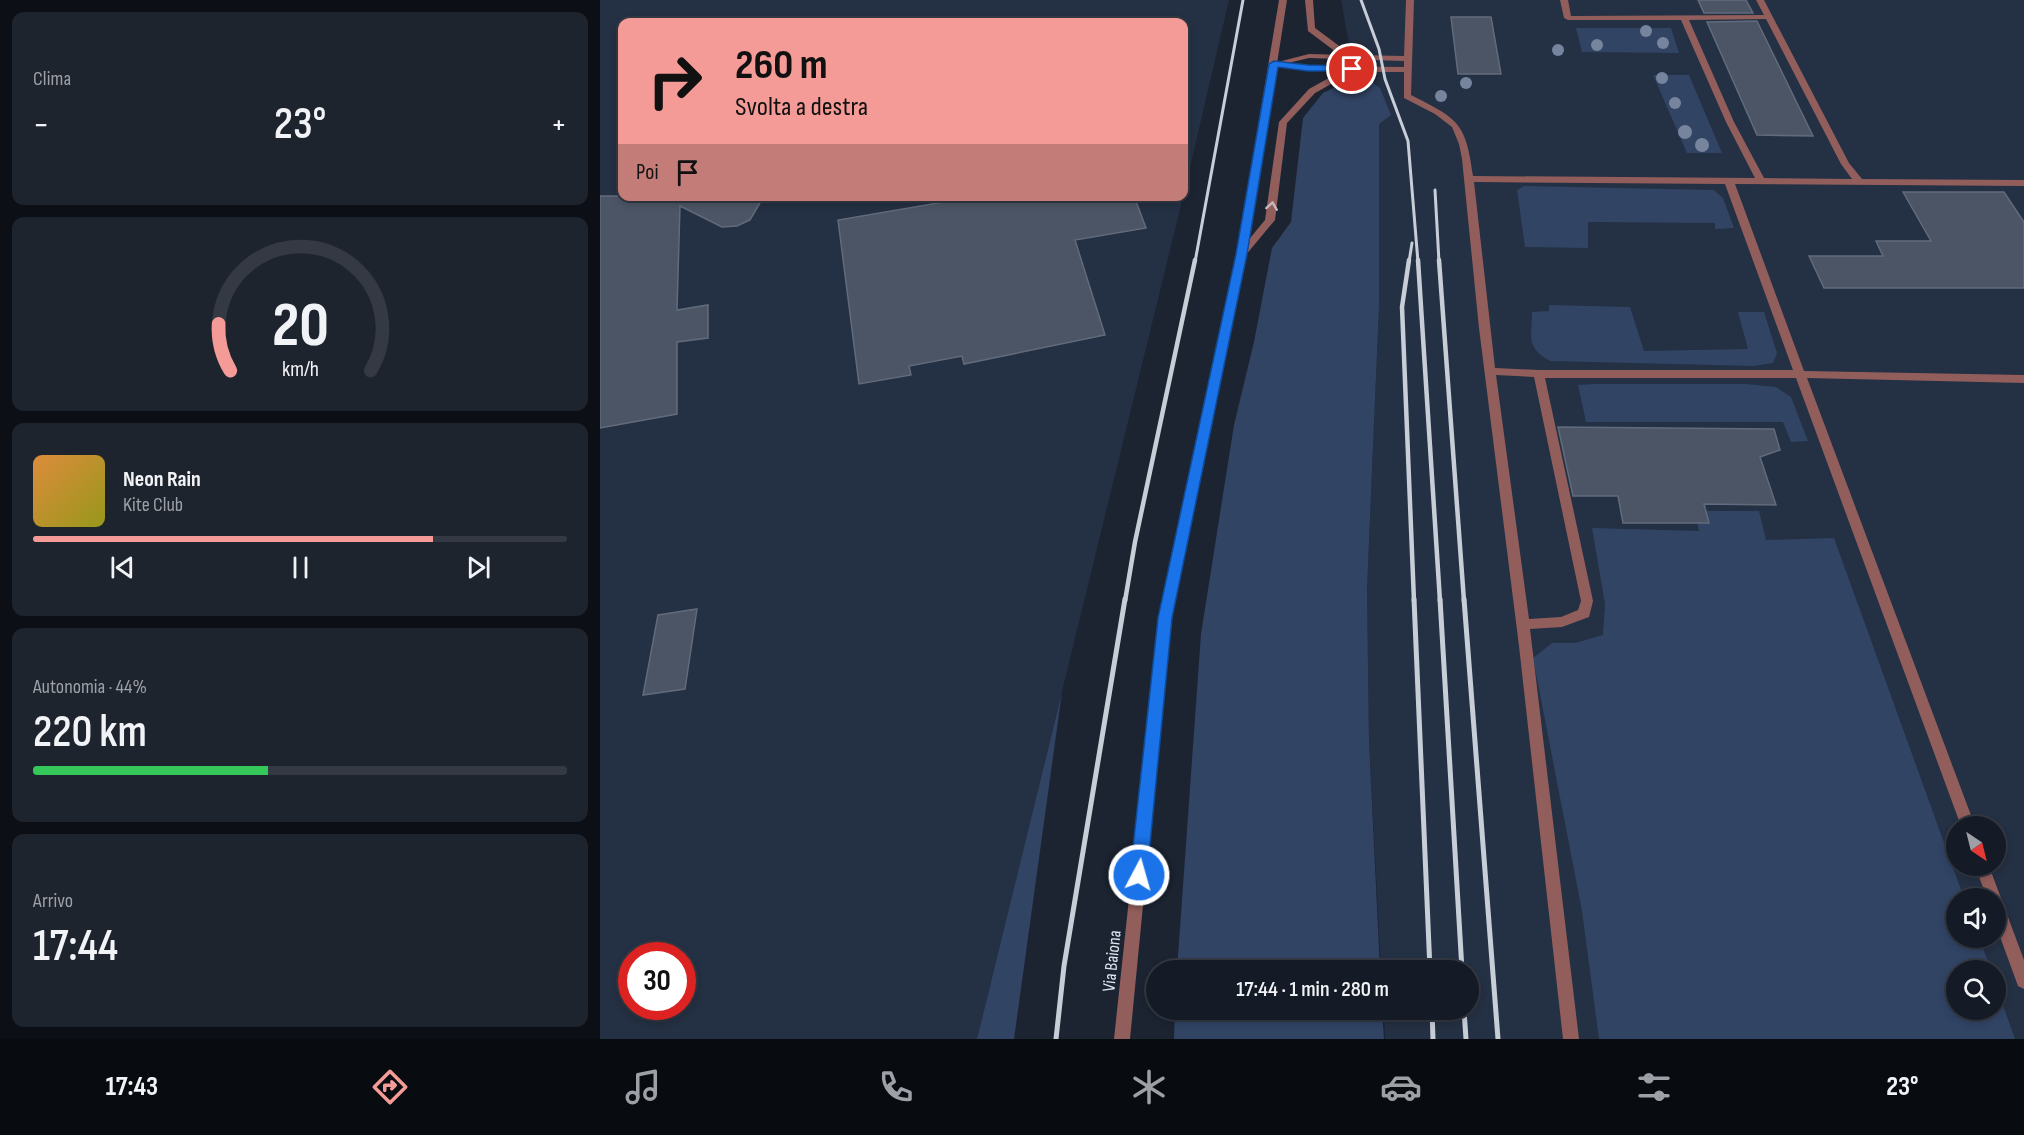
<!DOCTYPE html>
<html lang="it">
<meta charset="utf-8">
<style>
body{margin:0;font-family:"Sofia Sans Condensed",sans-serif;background:#1e242e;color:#f1f3f6;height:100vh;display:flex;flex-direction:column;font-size:22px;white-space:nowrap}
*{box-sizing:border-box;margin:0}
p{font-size:20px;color:#9da1a7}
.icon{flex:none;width:33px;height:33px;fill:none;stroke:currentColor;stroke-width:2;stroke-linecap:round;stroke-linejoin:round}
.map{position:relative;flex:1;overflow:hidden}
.details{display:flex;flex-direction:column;gap:12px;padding:12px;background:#0c0f15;width:600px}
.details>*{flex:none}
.hud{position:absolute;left:18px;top:18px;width:570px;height:183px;border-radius:12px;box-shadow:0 3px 9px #0003,0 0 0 2px #343943;background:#f59b97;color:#111;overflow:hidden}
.needle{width:39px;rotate:145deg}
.buttons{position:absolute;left:1346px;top:816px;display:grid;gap:12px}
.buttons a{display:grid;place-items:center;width:60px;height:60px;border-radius:50%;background:#151b26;box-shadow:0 3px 9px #0003,0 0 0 2px #343943;font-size:30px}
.speed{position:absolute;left:18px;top:942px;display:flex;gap:12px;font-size:30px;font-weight:700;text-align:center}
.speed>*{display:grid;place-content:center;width:78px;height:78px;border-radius:50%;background:#151b26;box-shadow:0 3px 9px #0003,0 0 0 2px #343943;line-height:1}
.speed .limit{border:9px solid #d22;background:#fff;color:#111}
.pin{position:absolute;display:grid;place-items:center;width:51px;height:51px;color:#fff;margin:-26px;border:3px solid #fff;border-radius:50%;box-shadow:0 2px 6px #0007}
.me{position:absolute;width:66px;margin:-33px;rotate:6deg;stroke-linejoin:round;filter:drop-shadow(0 0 4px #0008)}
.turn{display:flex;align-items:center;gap:21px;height:126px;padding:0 18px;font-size:27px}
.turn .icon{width:78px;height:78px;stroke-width:2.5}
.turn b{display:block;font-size:42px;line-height:51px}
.then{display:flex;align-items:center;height:57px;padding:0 18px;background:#0003;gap:12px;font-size:22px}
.big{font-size:45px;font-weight:600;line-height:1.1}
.details .widget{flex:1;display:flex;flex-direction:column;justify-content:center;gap:9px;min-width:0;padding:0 21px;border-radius:12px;background:#1e242e}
.details .dial{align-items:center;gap:0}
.dial svg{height:156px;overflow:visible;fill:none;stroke:#343943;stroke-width:7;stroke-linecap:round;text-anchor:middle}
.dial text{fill:#f1f3f6;stroke:none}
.song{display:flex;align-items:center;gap:18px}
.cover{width:72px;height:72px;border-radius:9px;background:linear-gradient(135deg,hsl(30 70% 55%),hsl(60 70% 35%))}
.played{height:6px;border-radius:3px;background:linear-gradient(90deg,#f59b97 75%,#343943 75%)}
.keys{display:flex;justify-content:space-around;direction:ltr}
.heat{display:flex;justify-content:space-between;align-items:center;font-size:33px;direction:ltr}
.charge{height:9px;border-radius:4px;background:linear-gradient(90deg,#34c759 44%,#343943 0)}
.trip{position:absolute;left:546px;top:960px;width:333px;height:60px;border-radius:30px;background:#151b26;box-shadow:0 3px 9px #0003,0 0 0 2px #343943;font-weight:600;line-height:60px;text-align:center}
.dock{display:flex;height:96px;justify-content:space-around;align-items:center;background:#080b0f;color:#9da1a7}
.dock .icon{width:42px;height:42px}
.dock .active{color:#f59b97}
.dock b{font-size:27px;color:#f1f3f6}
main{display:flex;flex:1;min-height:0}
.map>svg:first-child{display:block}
.built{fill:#243043;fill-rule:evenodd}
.green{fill:#314464}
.building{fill:#4c5565;stroke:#616b7b;stroke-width:1.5}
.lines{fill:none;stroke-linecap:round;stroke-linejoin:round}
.lane{fill:#925e5b;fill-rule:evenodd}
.street{fill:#925e5b;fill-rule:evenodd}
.rail-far2{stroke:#c8ced8;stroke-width:3}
.rail-far1{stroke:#c8ced8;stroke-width:4.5}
.rail{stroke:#c8ced8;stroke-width:5}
.tree{fill:#76859d}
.oneway{stroke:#c5b7bc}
.route{fill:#1a73e8;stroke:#114b97;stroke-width:1.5}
.labels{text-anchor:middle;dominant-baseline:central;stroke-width:6;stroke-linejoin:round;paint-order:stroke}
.street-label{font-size:18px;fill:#e1e7f0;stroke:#1c2432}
</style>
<main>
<section class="details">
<div class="widget"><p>Clima</p>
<div class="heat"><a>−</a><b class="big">23°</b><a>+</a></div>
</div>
<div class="widget dial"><svg viewBox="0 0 100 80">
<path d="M14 69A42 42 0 1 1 86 69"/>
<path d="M14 69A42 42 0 0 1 8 45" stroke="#f59b97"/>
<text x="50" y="56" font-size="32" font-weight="700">20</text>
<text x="50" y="72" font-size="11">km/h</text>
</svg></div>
<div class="widget">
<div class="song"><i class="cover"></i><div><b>Neon Rain</b><p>Kite Club</p></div></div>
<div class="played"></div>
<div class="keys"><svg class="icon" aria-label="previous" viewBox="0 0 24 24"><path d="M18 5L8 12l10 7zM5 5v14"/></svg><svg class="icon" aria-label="pause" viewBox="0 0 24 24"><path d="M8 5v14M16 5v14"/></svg><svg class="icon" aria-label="next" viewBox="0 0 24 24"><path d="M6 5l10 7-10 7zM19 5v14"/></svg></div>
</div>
<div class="widget"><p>Autonomia · 44%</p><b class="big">220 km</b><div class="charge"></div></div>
<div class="widget"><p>Arrivo</p><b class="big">17:44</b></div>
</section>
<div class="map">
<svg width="1424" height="1039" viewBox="0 0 1424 1039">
<rect width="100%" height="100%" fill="#1c2432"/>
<g class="built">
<path d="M0 0H629L584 193V22H22V196L583 197 377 1039H0ZM32 956H82V1006H32Z"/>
<path d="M741 0H1424V1039H785L784 1010H868V970H781L769 741 767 589 779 306V124L756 82ZM1356 826H1395V866H1356ZM1356 898H1395V938H1356ZM1356 970H1395V1010H1356Z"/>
</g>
<g class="green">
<polygon points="976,28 1071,28 1079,53 982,52"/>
<polygon points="1053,75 1089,75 1122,153 1087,153"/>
<polygon points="749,80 769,80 780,88 791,115 779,124 779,306 767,589 769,741 780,970 577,970 601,634 634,425 654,342 672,248 691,222 703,118 723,93"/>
<polygon points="924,186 1114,190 1123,198 1134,228 1115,229 1115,223 988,222 988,248 925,247 917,190"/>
<path d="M949 305 1030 307 1044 351 1148 349 1138 312H1164L1177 353 1173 363 1154 366 950 361C925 346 932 338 932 312L949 311Z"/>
<polygon points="995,384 1146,384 1176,387 1191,397 1208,441 1191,442 1183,422 986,422 978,385"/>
<polygon points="1095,511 1159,511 1166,540 1234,538 1364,898 1356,898 1356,938 1379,938 1391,970 1356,970 1356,1010 1395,1010 1395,983 1415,1039 999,1039 982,911 933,658 952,643 975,643 1003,635 1005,604 992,528 1099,531"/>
<polygon points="462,692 414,1039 377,1039"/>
<polygon points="575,1010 782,1010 784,1039 574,1039"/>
</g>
<g class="building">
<polygon points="1098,0 1146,0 1153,13 1104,13"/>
<polygon points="851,17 891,17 901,74 858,74"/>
<polygon points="1157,21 1213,136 1157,135 1107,22"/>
<polygon points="1303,192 1404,192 1424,222 1424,288 1224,288 1209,256 1283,256 1276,241 1331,241"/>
<polygon points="0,196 164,196 150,220 137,226 122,227 80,206 77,310 108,305 108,338 77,342 77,414 0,428"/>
<polygon points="379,196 534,196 546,228 475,240 505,335 364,364 362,356 309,366 311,375 259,384 238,220"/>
<polygon points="958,427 1174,429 1180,450 1160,457 1176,505 1104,504 1109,523 1023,523 1018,496 973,496"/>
<polygon points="97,609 85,689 43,695 58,615"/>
</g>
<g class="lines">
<g class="lane">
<path d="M705 0H713L715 28 742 48 755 52V55L804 56 806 0H814L811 95C858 119 866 122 873 176L1155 178 1126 122 1081 20H968L964 18 960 0H968L971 16 1164 15 1156 0H1164L1249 163 1262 179 1424 180V186L1135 184 1204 371 1424 375V383L1207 378 1375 826H1361L1196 378H945L993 601 989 617 962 627 930 629 979 1039H963L919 646 879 328 862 159 859 144 852 127 835 114 804 98V72H764L742 78 715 93 687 123 675 220 645 256H639L637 254 665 220 679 122 709 89 736 74 747 71 708 70 674 66 670 64 709 54 746 55 736 52 708 31ZM1166 19 1241 164 1252 179 1164 178 1134 122 1089 20ZM709 58 804 61V67L708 66 688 63ZM874 182 1125 184 1193 370H939L895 368ZM896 375 934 377 981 601 978 610 961 617 929 619Z"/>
<polygon points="1375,866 1389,866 1424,960 1424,989 1418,986 1395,923 1395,898 1387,898"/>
</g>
<polygon class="street" points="679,0 687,0 647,254 571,618 530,1039 514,1039 559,618 637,254"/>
<g class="rail-far2">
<polyline points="761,0 779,49 785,79 808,141 818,262"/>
<polyline points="835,190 839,262"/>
<polyline points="595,262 643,0"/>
<polyline points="809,262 812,243"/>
</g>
<g class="rail-far1">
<polyline points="809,260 802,307 814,601"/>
<polyline points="818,260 840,601"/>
<polyline points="839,260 864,601"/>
<polyline points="525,601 535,542 595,260"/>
</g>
<g class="rail">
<polyline points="814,599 830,970"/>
<polyline points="840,599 862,970"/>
<polyline points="864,599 898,1039"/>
<polyline points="832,1010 833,1039"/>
<polyline points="864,1010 866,1039"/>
<polyline points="456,1039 464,966 525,599"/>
</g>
</g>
<g class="tree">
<circle cx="1046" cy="31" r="6"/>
<circle cx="1063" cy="43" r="6"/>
<circle cx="997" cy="45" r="6"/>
<circle cx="958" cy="50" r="6"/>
<circle cx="1062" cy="78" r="6"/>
<circle cx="866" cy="83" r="6"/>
<circle cx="841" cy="96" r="6"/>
<circle cx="1075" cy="103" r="6"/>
<circle cx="1085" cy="132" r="7"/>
<circle cx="1102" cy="145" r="7"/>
</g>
<defs><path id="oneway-chevron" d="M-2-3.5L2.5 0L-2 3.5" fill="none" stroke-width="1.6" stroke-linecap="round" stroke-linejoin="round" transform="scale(1.5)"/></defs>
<use class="oneway" href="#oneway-chevron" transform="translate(672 206) rotate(-81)"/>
<polygon class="route" points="674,61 708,65 752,66 757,69 752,71 708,71 678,67 647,254 572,618 547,875 545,881 539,883 533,881 530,875 558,618 636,254 669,64"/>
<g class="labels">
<g class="street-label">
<text transform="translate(512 961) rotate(-84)">Via Baiona</text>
</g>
</g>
</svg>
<div class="buttons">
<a><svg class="needle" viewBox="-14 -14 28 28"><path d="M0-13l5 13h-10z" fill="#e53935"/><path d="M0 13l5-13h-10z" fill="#9da1a7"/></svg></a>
<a><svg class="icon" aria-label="sound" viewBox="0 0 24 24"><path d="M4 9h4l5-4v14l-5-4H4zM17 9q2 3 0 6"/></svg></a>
<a><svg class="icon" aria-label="search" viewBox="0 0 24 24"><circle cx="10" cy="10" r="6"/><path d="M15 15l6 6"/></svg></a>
</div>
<div class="speed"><div class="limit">30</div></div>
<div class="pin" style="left:752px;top:69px;background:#d93025"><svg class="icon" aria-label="arrive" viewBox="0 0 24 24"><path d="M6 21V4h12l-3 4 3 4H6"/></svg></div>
<svg class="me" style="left:539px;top:875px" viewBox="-20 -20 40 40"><circle r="17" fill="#1a73e8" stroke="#fff" stroke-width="3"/><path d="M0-11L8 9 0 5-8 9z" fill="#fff"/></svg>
<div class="trip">17:44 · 1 min · 280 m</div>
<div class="hud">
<div class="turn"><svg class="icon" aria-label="right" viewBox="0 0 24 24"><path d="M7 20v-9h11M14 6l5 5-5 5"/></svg><div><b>260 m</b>Svolta a destra</div></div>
<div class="then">Poi<svg class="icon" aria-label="arrive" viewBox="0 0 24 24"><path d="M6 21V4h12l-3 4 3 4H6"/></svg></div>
</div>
</div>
</main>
<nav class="dock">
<b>17:43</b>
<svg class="icon active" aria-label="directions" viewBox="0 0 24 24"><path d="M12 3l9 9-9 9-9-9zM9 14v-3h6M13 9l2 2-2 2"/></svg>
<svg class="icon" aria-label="music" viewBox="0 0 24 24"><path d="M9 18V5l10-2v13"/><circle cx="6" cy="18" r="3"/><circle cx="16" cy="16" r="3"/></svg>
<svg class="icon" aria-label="phone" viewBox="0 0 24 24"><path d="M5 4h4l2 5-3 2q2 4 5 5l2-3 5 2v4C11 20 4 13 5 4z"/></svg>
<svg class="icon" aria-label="climate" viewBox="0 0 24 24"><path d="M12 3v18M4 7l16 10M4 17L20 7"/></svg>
<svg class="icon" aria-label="car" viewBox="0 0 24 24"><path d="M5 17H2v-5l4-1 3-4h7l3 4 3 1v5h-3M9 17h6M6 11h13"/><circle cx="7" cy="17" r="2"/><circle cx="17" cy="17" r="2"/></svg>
<svg class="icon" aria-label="filters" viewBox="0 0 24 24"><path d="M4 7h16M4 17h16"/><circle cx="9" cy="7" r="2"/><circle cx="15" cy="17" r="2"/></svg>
<b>23°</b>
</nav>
